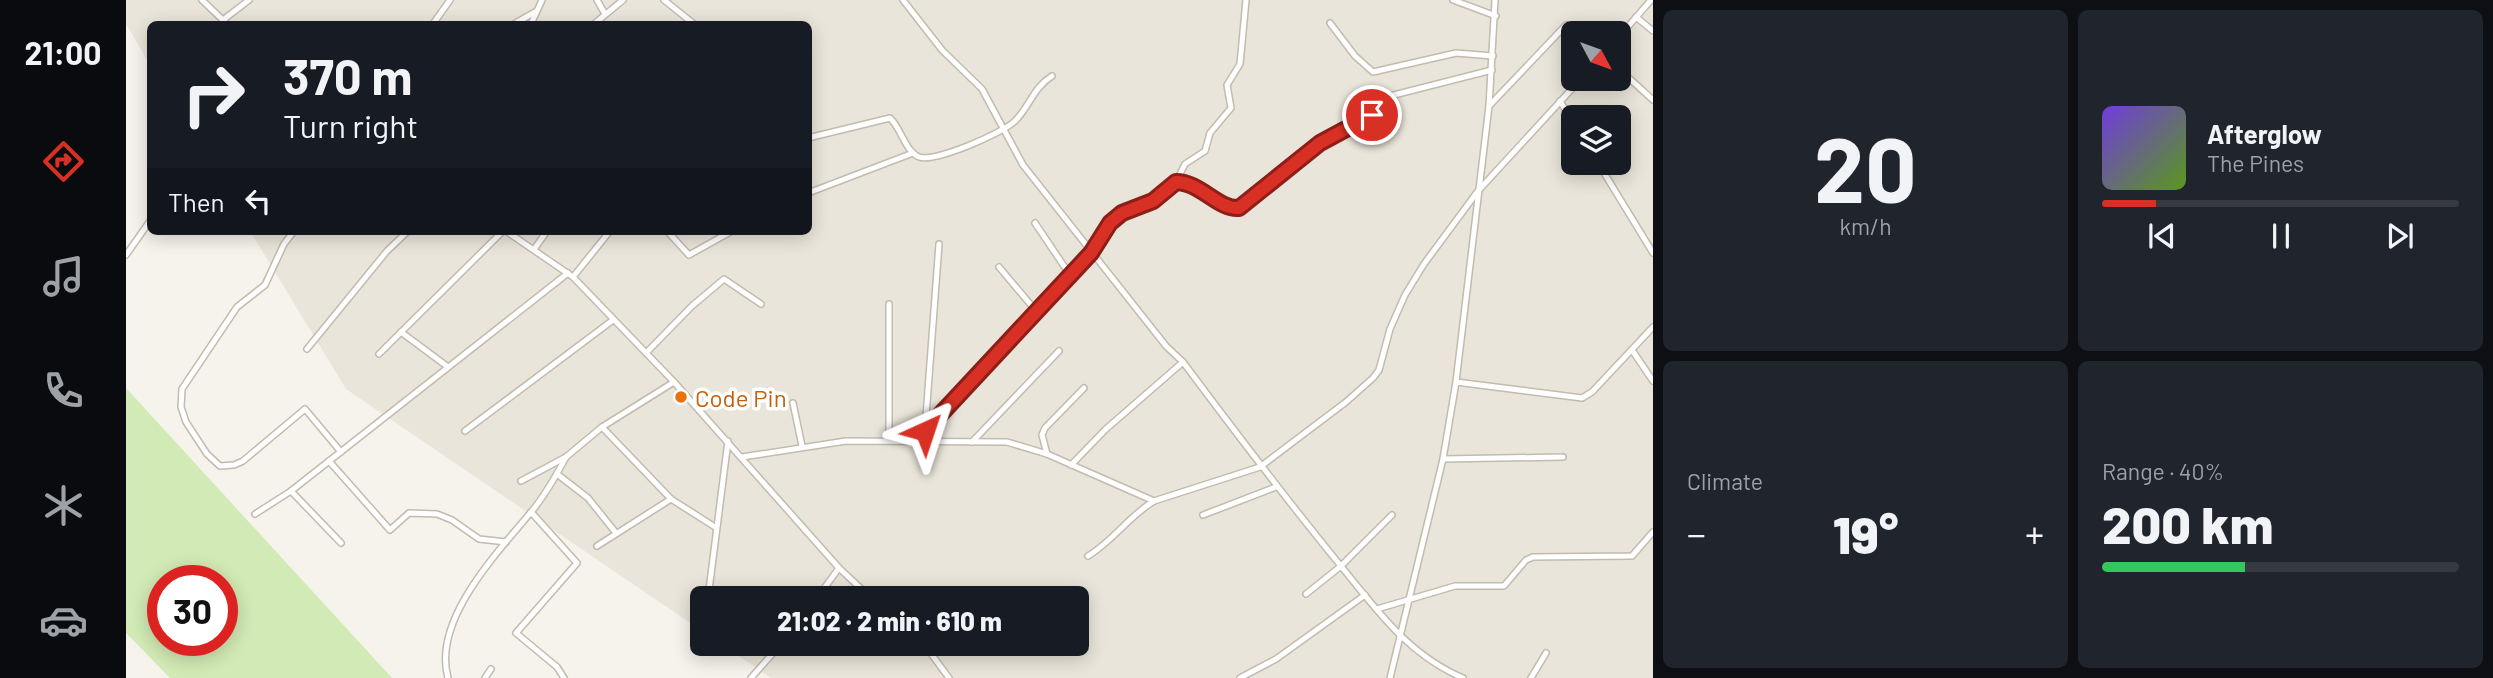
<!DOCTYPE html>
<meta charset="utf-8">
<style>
body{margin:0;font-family:Barlow,sans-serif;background:#20242c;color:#f1f3f6;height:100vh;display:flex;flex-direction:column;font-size:26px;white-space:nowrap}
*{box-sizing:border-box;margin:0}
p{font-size:23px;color:#9ea1a6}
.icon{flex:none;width:38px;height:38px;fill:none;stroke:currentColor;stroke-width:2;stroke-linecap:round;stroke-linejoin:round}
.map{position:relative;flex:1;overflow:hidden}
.drawer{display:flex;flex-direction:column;gap:10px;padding:10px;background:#0d0f14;width:840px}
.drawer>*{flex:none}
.top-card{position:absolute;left:21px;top:21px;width:665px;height:214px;border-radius:10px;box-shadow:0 4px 18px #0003;background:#171b24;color:#f1f3f6;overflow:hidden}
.needle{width:46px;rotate:131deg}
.buttons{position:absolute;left:1435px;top:21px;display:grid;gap:14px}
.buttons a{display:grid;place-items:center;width:70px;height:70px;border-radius:10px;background:#171b24;box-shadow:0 4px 18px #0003;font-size:35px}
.speed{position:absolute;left:21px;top:565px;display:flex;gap:14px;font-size:35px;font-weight:700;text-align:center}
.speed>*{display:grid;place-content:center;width:91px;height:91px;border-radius:50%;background:#171b24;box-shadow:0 4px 18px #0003;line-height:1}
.speed .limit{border:10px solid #d22;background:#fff;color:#111}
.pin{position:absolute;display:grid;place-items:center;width:60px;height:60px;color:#fff;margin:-30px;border:4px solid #fff;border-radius:50%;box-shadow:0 2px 7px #0007}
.me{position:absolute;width:77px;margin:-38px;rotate:42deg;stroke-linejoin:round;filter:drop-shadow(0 0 5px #0008)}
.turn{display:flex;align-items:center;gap:24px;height:147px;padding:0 21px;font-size:32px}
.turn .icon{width:91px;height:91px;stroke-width:2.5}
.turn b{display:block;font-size:49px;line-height:60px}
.then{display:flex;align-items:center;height:66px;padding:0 21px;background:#0003;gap:14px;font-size:26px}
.big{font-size:52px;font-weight:800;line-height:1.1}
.drawer .widget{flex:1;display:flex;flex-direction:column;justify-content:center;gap:10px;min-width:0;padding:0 24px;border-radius:10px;background:#20242c}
.drawer .dial{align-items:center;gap:0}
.dial b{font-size:91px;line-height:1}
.song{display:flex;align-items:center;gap:21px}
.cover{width:84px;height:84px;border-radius:10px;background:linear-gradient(135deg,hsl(260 70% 55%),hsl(90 70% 35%))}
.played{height:7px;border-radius:4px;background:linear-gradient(90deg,#d93025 15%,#363941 15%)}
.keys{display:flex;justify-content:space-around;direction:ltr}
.heat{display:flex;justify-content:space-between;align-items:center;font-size:38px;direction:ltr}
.charge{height:10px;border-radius:5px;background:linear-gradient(90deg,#34c759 40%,#363941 0)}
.drawer .tiles{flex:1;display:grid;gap:10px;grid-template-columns:repeat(2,1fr)}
.trip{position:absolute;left:564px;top:586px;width:399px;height:70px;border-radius:10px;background:#171b24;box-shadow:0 4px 18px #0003;font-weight:800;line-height:70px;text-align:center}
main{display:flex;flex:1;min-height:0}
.menu{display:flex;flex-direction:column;width:126px;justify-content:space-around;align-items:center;background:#090b0e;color:#9ea1a6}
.menu .icon{width:49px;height:49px}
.menu .selected{color:#d93025}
.menu b{font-size:32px;color:#f1f3f6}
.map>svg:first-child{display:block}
.residential{fill:#eae5da;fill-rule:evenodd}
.green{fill:#d2eab5;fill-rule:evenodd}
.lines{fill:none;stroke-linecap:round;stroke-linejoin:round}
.minor-casing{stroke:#c2bbae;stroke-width:8}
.minor{stroke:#fff;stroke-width:5}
.route-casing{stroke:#8d1f18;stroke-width:18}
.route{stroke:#d93025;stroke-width:12}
.food-dot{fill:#e8710a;stroke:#fff;stroke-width:2.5}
.labels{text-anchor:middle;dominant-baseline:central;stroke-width:7;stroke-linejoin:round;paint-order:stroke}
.food-label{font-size:24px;fill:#c56008;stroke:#fff;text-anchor:start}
</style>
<main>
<nav class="menu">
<b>21:00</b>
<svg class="icon selected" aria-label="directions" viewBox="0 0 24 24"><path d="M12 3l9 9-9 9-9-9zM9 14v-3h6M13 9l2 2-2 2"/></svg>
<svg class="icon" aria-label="music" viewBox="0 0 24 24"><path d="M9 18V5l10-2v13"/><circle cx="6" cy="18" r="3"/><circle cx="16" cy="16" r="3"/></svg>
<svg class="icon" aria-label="phone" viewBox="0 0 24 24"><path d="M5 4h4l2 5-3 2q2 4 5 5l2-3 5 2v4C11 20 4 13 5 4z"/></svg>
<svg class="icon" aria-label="climate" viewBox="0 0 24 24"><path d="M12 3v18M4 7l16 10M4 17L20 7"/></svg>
<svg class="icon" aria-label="car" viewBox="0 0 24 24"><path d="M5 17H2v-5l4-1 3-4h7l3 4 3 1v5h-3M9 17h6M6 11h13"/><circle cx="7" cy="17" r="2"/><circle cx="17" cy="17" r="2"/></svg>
</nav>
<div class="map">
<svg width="1527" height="678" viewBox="0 0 1527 678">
<rect width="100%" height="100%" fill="#f6f3ec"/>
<path class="residential" d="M0 0H1527V678H645L595 644H950V598H576V631L220 389 124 231H682V24H24V65L0 24ZM1447 33H1493V79H1447ZM1447 117H1493V163H1447Z"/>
<path class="green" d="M0 388 266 678H44L0 633ZM37 581H96V640H37Z"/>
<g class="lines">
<defs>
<g id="minor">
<polyline points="76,0 101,24"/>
<polyline points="471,0 479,14"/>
<polyline points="538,0 568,24"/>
<path d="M777 0 816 50 856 89 897 165 1040 346 1057 362C1107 429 1157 495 1210 560 1248 606 1280 654 1337 678"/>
<polyline points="1327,0 1370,16"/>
<polyline points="1510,17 1527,31"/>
<polyline points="97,20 123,0"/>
<polyline points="1204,23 1229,56 1247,72 1330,53 1367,56"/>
<polyline points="307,24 324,0"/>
<polyline points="388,24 409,12"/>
<polyline points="405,24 416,0"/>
<polyline points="468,24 497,0"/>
<polyline points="1493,37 1525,0"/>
<polyline points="1493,69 1527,100"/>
<polyline points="1434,101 1447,122"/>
<polyline points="1363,106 1440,25"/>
<path d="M682 138 764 118C775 128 779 151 793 157 808 163 877 133 889 121 904 106 907 88 926 76"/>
<polyline points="1472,163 1527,253"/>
<path d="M1051 182C1075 182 1093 210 1113 208L1194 143 1241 119 1264 96 1366 70"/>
<polyline points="682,193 787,153"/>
<polyline points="909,223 944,275"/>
<polyline points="168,231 158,244 139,285 111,307 56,389 55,407 60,422 81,454 94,466 108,465 117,461 179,409 215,452"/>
<polyline points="380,231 447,277 548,382 713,568 745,598"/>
<polyline points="541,231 563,255 606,231"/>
<polyline points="409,248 421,231"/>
<polyline points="0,255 24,221"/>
<polyline points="873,267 910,311"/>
<polyline points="447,277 484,231"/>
<polyline points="763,304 763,439"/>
<polyline points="275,332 322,367"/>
<polyline points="181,349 261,251 282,231"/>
<polyline points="1506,350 1527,381"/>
<polyline points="520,353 566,306 598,279 635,304"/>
<polyline points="253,354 377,231"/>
<polyline points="1330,382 1456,398 1466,392 1527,327"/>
<polyline points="667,403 676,446"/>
<polyline points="476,427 545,499 589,527"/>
<polyline points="799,430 813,244"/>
<polyline points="339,431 487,320"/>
<polyline points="799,431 965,253 990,217 1027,201 1050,182 1059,164 1079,151 1084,133 1105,108 1101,85 1114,64 1120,0"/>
<polyline points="846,442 933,351"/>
<polyline points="921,454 916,435 919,428 958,388"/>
<polyline points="616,457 720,441 881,442 921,454 1028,501 1134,467 1220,402 1247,378 1253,370 1264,329 1279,295 1298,264 1352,191 1455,79"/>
<polyline points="1317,459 1437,457"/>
<polyline points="203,461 264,530 283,513 311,514 326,520 353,539 380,542"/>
<polyline points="945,465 980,429 1057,362"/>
<polyline points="431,474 462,498 490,533"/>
<polyline points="395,481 440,457 476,427 548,382"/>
<polyline points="165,491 215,543"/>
<polyline points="405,512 451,563 390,633 431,667 438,678"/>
<polyline points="129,514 165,491 442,273"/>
<polyline points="1077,515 1150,487"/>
<polyline points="471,546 545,499"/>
<path d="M962 556C987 541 1003 516 1028 501"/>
<polyline points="1180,594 1215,566 1266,515"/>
<polyline points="582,598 602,441"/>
<polyline points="691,598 713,568"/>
<polyline points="1251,609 1329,586 1378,586 1400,560 1407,557 1506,556 1527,532"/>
<polyline points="798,644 823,678"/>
<path d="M322 678C306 620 371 553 406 511 419 495 430 476 440 457"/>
<polyline points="359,678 365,669"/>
<polyline points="625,678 655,644"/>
<polyline points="1114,678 1150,659 1239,595"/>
<polyline points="1264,678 1317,459 1330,382 1363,106 1369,0"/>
<polyline points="1405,678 1420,653"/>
</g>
</defs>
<use href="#minor" class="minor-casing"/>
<use href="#minor" class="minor"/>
</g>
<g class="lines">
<defs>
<path id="route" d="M799 431 965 253 984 223 996 213 1027 201 1050 182C1074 182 1093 210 1113 208L1194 143 1246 115"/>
</defs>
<use href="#route" class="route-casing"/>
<use href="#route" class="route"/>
</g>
<circle class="food-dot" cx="555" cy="397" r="7"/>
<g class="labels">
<g class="food-label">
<text x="569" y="397">Code Pin</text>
</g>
</g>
</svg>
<div class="buttons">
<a><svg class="needle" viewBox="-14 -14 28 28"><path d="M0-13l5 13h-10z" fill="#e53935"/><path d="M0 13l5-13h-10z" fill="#9ea1a6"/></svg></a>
<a><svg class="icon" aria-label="layers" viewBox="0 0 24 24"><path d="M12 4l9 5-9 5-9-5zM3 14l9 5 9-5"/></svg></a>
</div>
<div class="speed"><div class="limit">30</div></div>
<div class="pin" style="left:1246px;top:115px;background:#d93025"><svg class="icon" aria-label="arrive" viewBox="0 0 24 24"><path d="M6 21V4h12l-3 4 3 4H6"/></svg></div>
<svg class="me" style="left:799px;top:431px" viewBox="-20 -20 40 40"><path d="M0-17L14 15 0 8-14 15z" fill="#d93025" stroke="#fff" stroke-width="4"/></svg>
<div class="trip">21:02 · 2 min · 610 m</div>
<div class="top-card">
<div class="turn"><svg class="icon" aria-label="right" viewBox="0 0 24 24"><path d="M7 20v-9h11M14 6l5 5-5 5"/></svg><div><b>370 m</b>Turn right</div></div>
<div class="then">Then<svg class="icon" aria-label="left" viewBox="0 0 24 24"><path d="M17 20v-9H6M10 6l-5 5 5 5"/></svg></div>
</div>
</div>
<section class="drawer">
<div class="tiles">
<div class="widget dial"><b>20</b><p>km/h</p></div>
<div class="widget">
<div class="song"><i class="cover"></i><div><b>Afterglow</b><p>The Pines</p></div></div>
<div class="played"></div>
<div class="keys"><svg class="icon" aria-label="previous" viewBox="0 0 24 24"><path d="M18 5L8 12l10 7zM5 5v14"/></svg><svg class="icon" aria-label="pause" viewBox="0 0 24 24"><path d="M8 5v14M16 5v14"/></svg><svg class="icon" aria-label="next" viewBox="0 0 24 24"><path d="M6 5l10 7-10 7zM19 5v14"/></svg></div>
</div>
<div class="widget"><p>Climate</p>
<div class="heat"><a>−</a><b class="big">19°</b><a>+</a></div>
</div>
<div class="widget"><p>Range · 40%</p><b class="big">200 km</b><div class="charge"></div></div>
</div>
</section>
</main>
